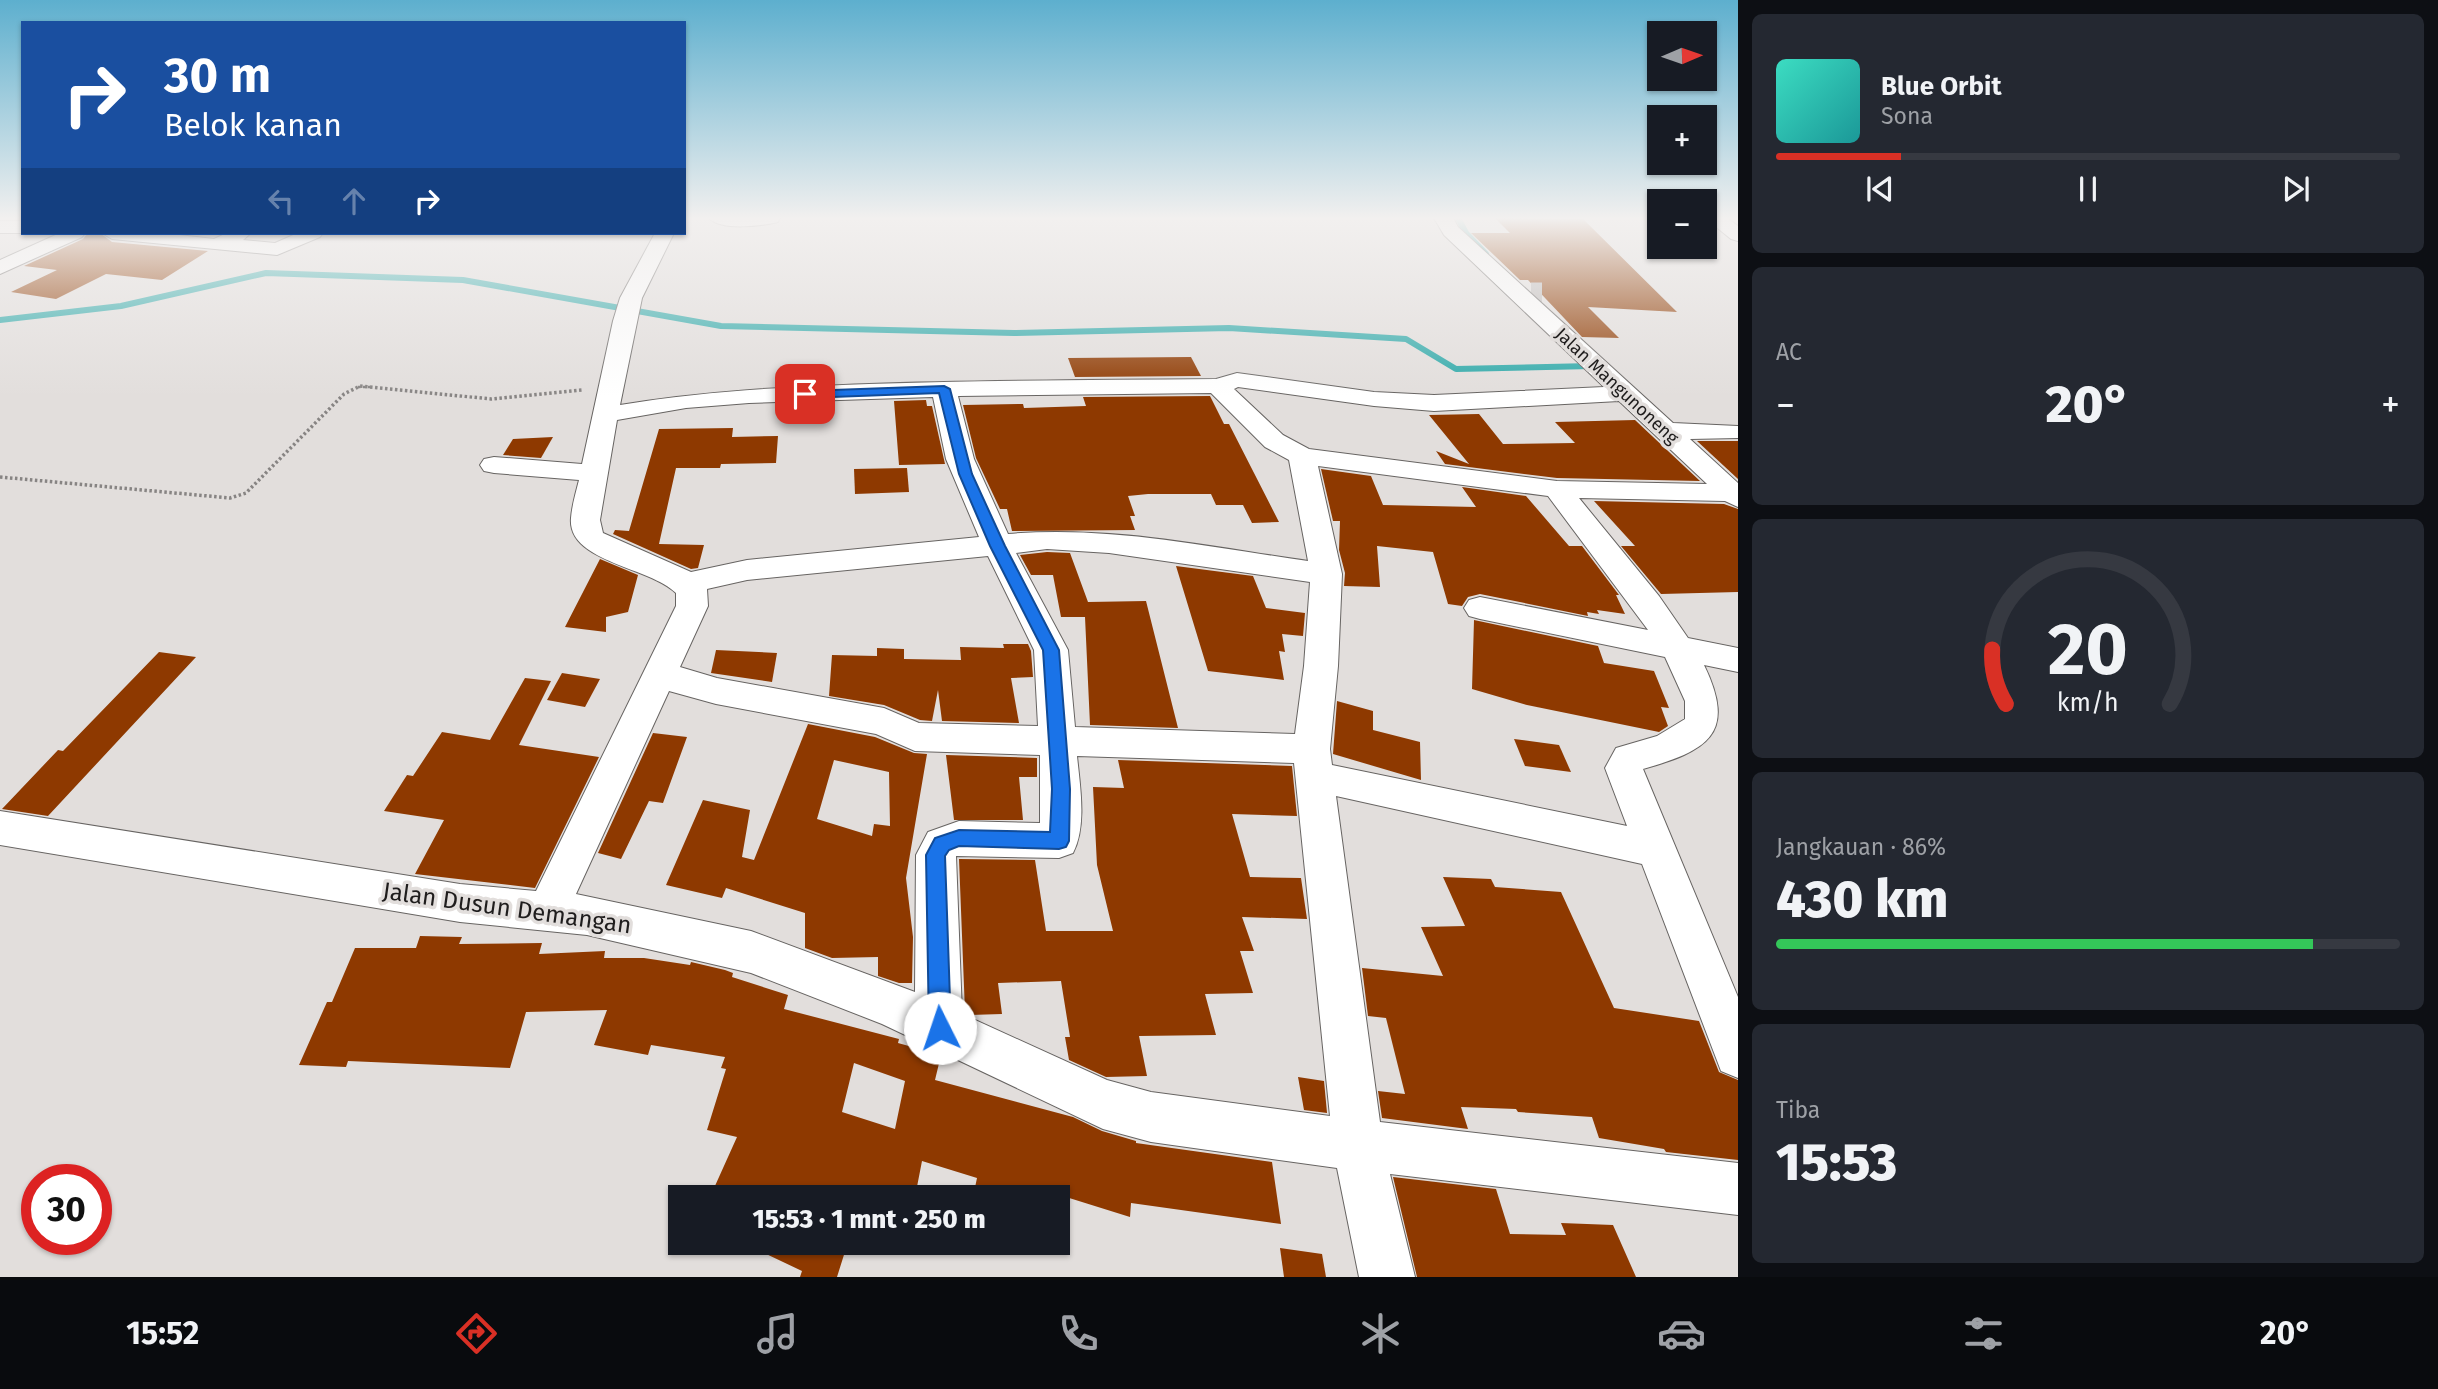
<!DOCTYPE html>
<html lang="id">
<meta charset="utf-8">
<style>
body{margin:0;font-family:"Fira Sans",sans-serif;background:#242831;color:#f1f3f6;height:100vh;display:flex;flex-direction:column;font-size:26px;white-space:nowrap}
*{box-sizing:border-box;margin:0}
p{font-size:23px;color:#9ea1a6}
.icon{flex:none;width:38px;height:38px;fill:none;stroke:currentColor;stroke-width:2;stroke-linecap:round;stroke-linejoin:round}
.map{position:relative;flex:1;overflow:hidden}
.drawer{display:flex;flex-direction:column;gap:14px;padding:14px;background:#0d0f14;width:700px}
.drawer>*{flex:none}
.guide{position:absolute;left:21px;top:21px;width:665px;height:214px;border-radius:0px;box-shadow:0 2px 5px #0004;background:#1a4fa0;color:#fff;overflow:hidden}
.needle{width:46px;rotate:88deg}
.fabs{position:absolute;left:1647px;top:21px;display:grid;gap:14px}
.fabs a{display:grid;place-items:center;width:70px;height:70px;border-radius:0px;background:#171b24;box-shadow:0 2px 5px #0004;font-size:35px}
.speed{position:absolute;left:21px;top:1164px;display:flex;gap:14px;font-size:35px;font-weight:700;text-align:center}
.speed>*{display:grid;place-content:center;width:91px;height:91px;border-radius:50%;background:#171b24;box-shadow:0 2px 5px #0004;line-height:1}
.speed .limit{border:10px solid #d22;background:#fff;color:#111}
.pin{position:absolute;display:grid;place-items:center;width:60px;height:60px;color:#fff;margin:-30px;border-radius:14px;box-shadow:0 4px 10px #0006}
.me{position:absolute;width:77px;margin:-38px;rotate:356deg;stroke-linejoin:round;filter:drop-shadow(0 0 5px #0008)}
.turn{display:flex;align-items:center;gap:24px;height:147px;padding:0 28px;font-size:32px}
.turn .icon{width:91px;height:91px;stroke-width:2.5}
.turn b{display:block;font-size:49px;line-height:60px}
.lanes{display:flex;align-items:center;height:66px;padding:0 28px;background:#0003;justify-content:center;gap:35px;direction:ltr}
.lanes .off{opacity:.35}
.big{font-size:52px;font-weight:800;line-height:1.1}
.drawer .widget{flex:1;display:flex;flex-direction:column;justify-content:center;gap:10px;min-width:0;padding:0 24px;border-radius:10px;background:#242831}
.drawer .dial{align-items:center;gap:0}
.dial svg{height:182px;overflow:visible;fill:none;stroke:#363941;stroke-width:7;stroke-linecap:round;text-anchor:middle}
.dial text{fill:#f1f3f6;stroke:none}
.song{display:flex;align-items:center;gap:21px}
.cover{width:84px;height:84px;border-radius:10px;background:linear-gradient(135deg,hsl(170 70% 55%),hsl(180 70% 35%))}
.played{height:7px;border-radius:4px;background:linear-gradient(90deg,#d93025 20%,#363941 20%)}
.keys{display:flex;justify-content:space-around;direction:ltr}
.heat{display:flex;justify-content:space-between;align-items:center;font-size:38px;direction:ltr}
.charge{height:10px;border-radius:5px;background:linear-gradient(90deg,#34c759 86%,#363941 0)}
.trip{position:absolute;left:668px;top:1185px;width:402px;height:70px;border-radius:0px;background:#171b24;box-shadow:0 2px 5px #0004;font-weight:800;line-height:70px;text-align:center}
.tab-bar{display:flex;height:112px;justify-content:space-around;align-items:center;background:#090b0e;color:#9ea1a6}
.tab-bar .icon{width:49px;height:49px}
.tab-bar .selected{color:#d93025}
.tab-bar b{font-size:32px;color:#f1f3f6}
main{display:flex;flex:1;min-height:0}
.map>svg:first-child{display:block}
.lines{fill:none;stroke-linecap:round;stroke-linejoin:round}
.stream{stroke:#2ca8a8;stroke-width:6}
.building{fill:#8e3900;fill-rule:evenodd}
.minor-tunnel{stroke:#bbb7b6;stroke-width:21;stroke-dasharray:21 10;stroke-linecap:butt}
.minor-casing{stroke:#676462;stroke-width:2}
.path-far1{stroke:#878483;stroke-width:2.5;stroke-dasharray:2.5 2.5;stroke-linecap:butt}
.path{stroke:#878483;stroke-width:3.5;stroke-dasharray:2.5 2.5;stroke-linecap:butt}
.minor{fill:#fff;fill-rule:evenodd}
.route{fill:#1a73e8;stroke:#114b97;stroke-width:2}
.labels{text-anchor:middle;dominant-baseline:central;stroke-width:7;stroke-linejoin:round;paint-order:stroke}
.far-street-label{font-size:18px;fill:#1f1d1d;stroke:#e2dedc}
.near-street-label{font-size:24px;fill:#1f1d1d;stroke:#e2dedc}
</style>
<main>
<div class="map">
<svg width="1738" height="1277" viewBox="0 0 1738 1277">
<rect width="100%" height="100%" fill="#e2dedc"/>
<g class="lines">
<g class="stream">
<polyline points="1458,218 1466,233 1486,254"/>
<polyline points="0,320 121,306 266,273 463,280 721,326 1014,333 1229,328 1406,339 1456,369 1592,366"/>
</g>
</g>
<g class="building">
<polygon points="1495,218 1583,219 1677,312 1588,307 1619,338 1582,337 1528,280 1520,280 1471,233 1510,233"/>
<polygon points="88,233 100,233 112,242 208,251 162,280 106,274 56,299 11,292 57,270 24,266 83,239"/>
<polygon points="1191,357 1201,376 1075,377 1068,358"/>
<polygon points="1210,396 1224,424 1229,424 1279,522 1252,523 1243,505 1216,505 1211,494 1148,494 1128,496 1135,516 1130,516 1135,530 1012,531 1007,509 1000,509 976,458 963,405 1023,404 1024,408 1086,406 1083,397"/>
<polygon points="926,400 927,406 932,406 945,464 899,465 894,401"/>
<polygon points="1479,414 1503,444 1575,443 1555,422 1635,420 1700,481 1557,478 1445,464 1436,451 1469,464 1429,415"/>
<polygon points="733,428 732,437 778,436 776,463 721,464 720,468 676,468 659,544 704,545 698,568 691,569 613,534 615,530 629,531 659,429"/>
<polygon points="553,437 541,458 503,455 513,439"/>
<polygon points="1697,441 1738,441 1738,479"/>
<polygon points="907,468 909,492 855,494 854,469"/>
<polygon points="1321,469 1371,476 1383,505 1476,507 1462,487 1526,496 1569,546 1582,546 1619,595 1616,595 1625,614 1597,610 1599,614 1587,612 1588,616 1480,594 1468,597 1462,606 1448,604 1433,552 1377,546 1380,587 1344,586 1345,573 1339,550 1340,521 1333,521"/>
<polygon points="1594,501 1724,504 1738,509 1738,592 1661,594 1621,546 1635,546"/>
<polygon points="1047,552 1070,553 1088,602 1146,601 1178,728 1090,725 1085,617 1061,617 1053,575 1031,575 1020,555"/>
<polygon points="600,559 638,575 628,612 606,617 606,632 565,627"/>
<polygon points="1176,566 1253,576 1266,608 1305,613 1303,636 1282,634 1285,652 1279,651 1284,680 1208,671"/>
<polygon points="1474,620 1598,646 1604,663 1654,671 1669,708 1661,707 1668,726 1659,732 1527,705 1472,689"/>
<polygon points="1003,644 1028,644 1031,651 1033,677 1011,678 1019,723 942,721 938,690 932,721 920,720 884,705 829,696 832,655 877,656 877,648 904,649 904,659 961,660 960,647 1004,648"/>
<polygon points="716,650 777,653 772,682 711,673"/>
<polygon points="159,652 196,657 48,816 2,809 58,750 63,751"/>
<polygon points="562,673 600,679 585,707 547,700"/>
<polygon points="525,678 551,681 519,745 599,757 535,888 415,874 444,820 384,811 407,775 413,776 442,732 490,740"/>
<polygon points="1337,701 1373,711 1373,730 1420,742 1421,780 1333,754"/>
<path d="M808 724 875 737 914 753 927 754 906 878 913 937 912 983H899L878 976V957L832 958 805 948V913L726 888 722 898 666 885 703 800 750 810 742 857 754 860ZM834 760 889 772 890 826 874 824 872 836 817 819Z"/>
<polygon points="653,733 687,737 663,803 649,801 621,859 598,853"/>
<polygon points="1514,739 1559,745 1571,772 1525,766"/>
<polygon points="946,755 1037,758 1037,777 1019,777 1023,820 954,820"/>
<polygon points="1118,760 1292,766 1297,816 1232,814 1250,877 1301,878 1307,919 1242,917 1254,951 1240,951 1253,993 1205,994 1216,1035 1139,1036 1147,1076 1106,1077 1069,1060 1065,1037 1070,1037 1061,981 998,983 1002,1014 970,1015 965,1012 959,859 1035,860 1046,931 1113,931 1097,865 1093,787 1124,788"/>
<polygon points="1443,877 1491,879 1495,887 1561,892 1614,1008 1699,1021 1719,1072 1738,1080 1738,1160 1666,1152 1664,1149 1599,1138 1592,1117 1518,1112 1516,1109 1461,1107 1468,1129 1382,1118 1378,1091 1405,1094 1386,1018 1368,1016 1362,968 1443,976 1421,927 1465,926"/>
<path d="M420 936 462 937 459 944 542 943 539 954 605 951 604 958H644L690 965 691 962 725 970 733 973 732 977 788 995 784 1009 899 1039 898 1043 941 1055 935 1080 1073 1117 1102 1131 1136 1141V1143L1272 1162 1281 1224 1131 1203 1130 1217 1066 1197H973L977 1178 922 1161 915 1197H710L737 1137 707 1130 726 1069 721 1068 725 1057 651 1045 648 1055 594 1045 607 1010 526 1012 510 1068 348 1061 346 1067 299 1065 327 1002H332L355 948H416ZM854 1063 905 1081 895 1129 842 1112Z"/>
<polygon points="1298,1077 1324,1081 1327,1113 1304,1110"/>
<polygon points="1393,1177 1496,1189 1510,1234 1566,1235 1561,1223 1613,1225 1636,1277 1417,1277"/>
<polygon points="741,1242 848,1242 837,1277 800,1277 802,1271"/>
<polygon points="1280,1248 1322,1254 1326,1277 1284,1277"/>
</g>
<g class="lines">
<polyline class="minor-tunnel" points="1531,293 1542,293"/>
<defs>
<g id="minor">
<path d="M709 218H780L778 222C761 226 721 231 709 218Z"/>
<path d="M1434 218H1453L1458 227 1673 423 1738 426V438L1690 439 1738 483V507L1725 501 1579 498 1659 596 1688 638 1738 648V672L1704 665C1738 735 1706 751 1643 769L1738 997V1078L1721 1071 1642 864 1336 796 1380 1122 1738 1163V1215L1390 1174 1415 1277H1359L1337 1168 1151 1142 1103 1129 882 1024 751 973 587 935 460 922 0 845V811L460 884 536 891 676 606V593C650 567 567 562 571 518 572 505 576 492 579 480L494 473 484 471 480 465 484 459 494 457 582 464 613 321 620 298 655 233H674L642 298 620 405C703 391 785 387 869 384 985 380 1100 380 1216 379L1237 373 1374 392 1434 395 1604 387 1444 235ZM1238 387 1374 406 1434 411 1619 401 1707 484 1557 481 1309 449 1283 435 1234 389ZM1211 393 1265 447 1289 460 1308 561C1209 547 1108 525 1008 534L974 459 958 396ZM933 397 946 459 979 537 747 560 691 572 603 533 600 520 617 420 686 408 749 403ZM1318 466 1548 496 1648 630 1480 597 1469 600 1464 608 1469 616 1480 619 1665 657 1685 701V719L1657 736 1616 748 1605 768 1627 826 1332 765 1330 749 1338 666 1342 574ZM1047 549 1109 553 1310 582 1304 666 1295 734 1075 727 1068 650 1016 553ZM988 556 1034 650 1038 726 919 723 884 708 717 678 680 667 708 606 707 589 747 580ZM669 691 716 704 876 734 915 751 1040 755V823L959 821 928 832 916 855 915 992 751 931 576 894ZM1077 756 1294 763 1330 1116 1151 1092 1107 1080 962 1014 956 856 1059 858 1073 853C1087 826 1080 786 1077 756Z"/>
<polygon points="1705,218 1727,218 1738,226 1738,241 1731,239"/>
<rect x="0" y="221" width="23" height="12"/>
<polygon points="60,233 85,233 82,237 0,274 0,260"/>
<polygon points="102,233 161,233 214,239 227,233 251,233 243,240 275,243 298,233 323,233 320,237 277,255 112,239"/>
</g>
</defs>
<use href="#minor" class="minor-casing"/>
<polyline class="path-far1" points="358,387 371,387"/>
<polyline class="path" points="0,477 230,498 246,493 344,394 360,386 491,399 582,390"/>
<use href="#minor" class="minor"/>
</g>
<linearGradient id="sky" x2="0" y2="1"><stop stop-color="#5dafce"/><stop offset="0.55" stop-color="#f2f0ef"/><stop offset="1" stop-color="#f2f0ef" stop-opacity="0"/></linearGradient>
<rect width="1738" height="397" fill="url(#sky)"/>
<polygon class="route" points="944,386 950,389 972,474 1005,546 1059,650 1070,789 1069,841 1066,847 1059,849 959,846 949,850 945,856 951,1028 948,1035 940,1039 932,1035 929,1028 926,855 935,838 959,830 1050,832 1052,789 1043,650 990,546 959,474 939,393 805,398 799,394 805,391"/>
<g class="labels">
<g class="far-street-label">
<text transform="translate(1617 386) rotate(43)">Jalan Mangunoneng</text>
</g>
<g class="near-street-label">
<text transform="translate(507 908) rotate(8)">Jalan Dusun Demangan</text>
</g>
</g>
</svg>
<div class="fabs">
<a><svg class="needle" viewBox="-14 -14 28 28"><path d="M0-13l5 13h-10z" fill="#e53935"/><path d="M0 13l5-13h-10z" fill="#9ea1a6"/></svg></a>
<a>+</a>
<a>−</a>
</div>
<div class="speed"><div class="limit">30</div></div>
<div class="pin" style="left:805px;top:394px;background:#d93025"><svg class="icon" aria-label="arrive" viewBox="0 0 24 24"><path d="M6 21V4h12l-3 4 3 4H6"/></svg></div>
<svg class="me" style="left:940px;top:1028px" viewBox="-20 -20 40 40"><circle r="19" fill="#fff"/><path d="M0-13L10 11 0 6-10 11z" fill="#1a73e8"/></svg>
<div class="trip">15:53 · 1 mnt · 250 m</div>
<div class="guide">
<div class="turn"><svg class="icon" aria-label="right" viewBox="0 0 24 24"><path d="M7 20v-9h11M14 6l5 5-5 5"/></svg><div><b>30 m</b>Belok kanan</div></div>
<div class="lanes"><svg class="icon off" aria-label="left" viewBox="0 0 24 24"><path d="M17 20v-9H6M10 6l-5 5 5 5"/></svg><svg class="icon off" aria-label="ahead" viewBox="0 0 24 24"><path d="M12 20V5M6 11l6-6 6 6"/></svg><svg class="icon" aria-label="right" viewBox="0 0 24 24"><path d="M7 20v-9h11M14 6l5 5-5 5"/></svg></div>
</div>
</div>
<section class="drawer">
<div class="widget">
<div class="song"><i class="cover"></i><div><b>Blue Orbit</b><p>Sona</p></div></div>
<div class="played"></div>
<div class="keys"><svg class="icon" aria-label="previous" viewBox="0 0 24 24"><path d="M18 5L8 12l10 7zM5 5v14"/></svg><svg class="icon" aria-label="pause" viewBox="0 0 24 24"><path d="M8 5v14M16 5v14"/></svg><svg class="icon" aria-label="next" viewBox="0 0 24 24"><path d="M6 5l10 7-10 7zM19 5v14"/></svg></div>
</div>
<div class="widget"><p>AC</p>
<div class="heat"><a>−</a><b class="big">20°</b><a>+</a></div>
</div>
<div class="widget dial"><svg viewBox="0 0 100 80">
<path d="M14 69A42 42 0 1 1 86 69"/>
<path d="M14 69A42 42 0 0 1 8 45" stroke="#d93025"/>
<text x="50" y="56" font-size="32" font-weight="700">20</text>
<text x="50" y="72" font-size="11">km/h</text>
</svg></div>
<div class="widget"><p>Jangkauan · 86%</p><b class="big">430 km</b><div class="charge"></div></div>
<div class="widget"><p>Tiba</p><b class="big">15:53</b></div>
</section>
</main>
<nav class="tab-bar">
<b>15:52</b>
<svg class="icon selected" aria-label="directions" viewBox="0 0 24 24"><path d="M12 3l9 9-9 9-9-9zM9 14v-3h6M13 9l2 2-2 2"/></svg>
<svg class="icon" aria-label="music" viewBox="0 0 24 24"><path d="M9 18V5l10-2v13"/><circle cx="6" cy="18" r="3"/><circle cx="16" cy="16" r="3"/></svg>
<svg class="icon" aria-label="phone" viewBox="0 0 24 24"><path d="M5 4h4l2 5-3 2q2 4 5 5l2-3 5 2v4C11 20 4 13 5 4z"/></svg>
<svg class="icon" aria-label="climate" viewBox="0 0 24 24"><path d="M12 3v18M4 7l16 10M4 17L20 7"/></svg>
<svg class="icon" aria-label="car" viewBox="0 0 24 24"><path d="M5 17H2v-5l4-1 3-4h7l3 4 3 1v5h-3M9 17h6M6 11h13"/><circle cx="7" cy="17" r="2"/><circle cx="17" cy="17" r="2"/></svg>
<svg class="icon" aria-label="filters" viewBox="0 0 24 24"><path d="M4 7h16M4 17h16"/><circle cx="9" cy="7" r="2"/><circle cx="15" cy="17" r="2"/></svg>
<b>20°</b>
</nav>
